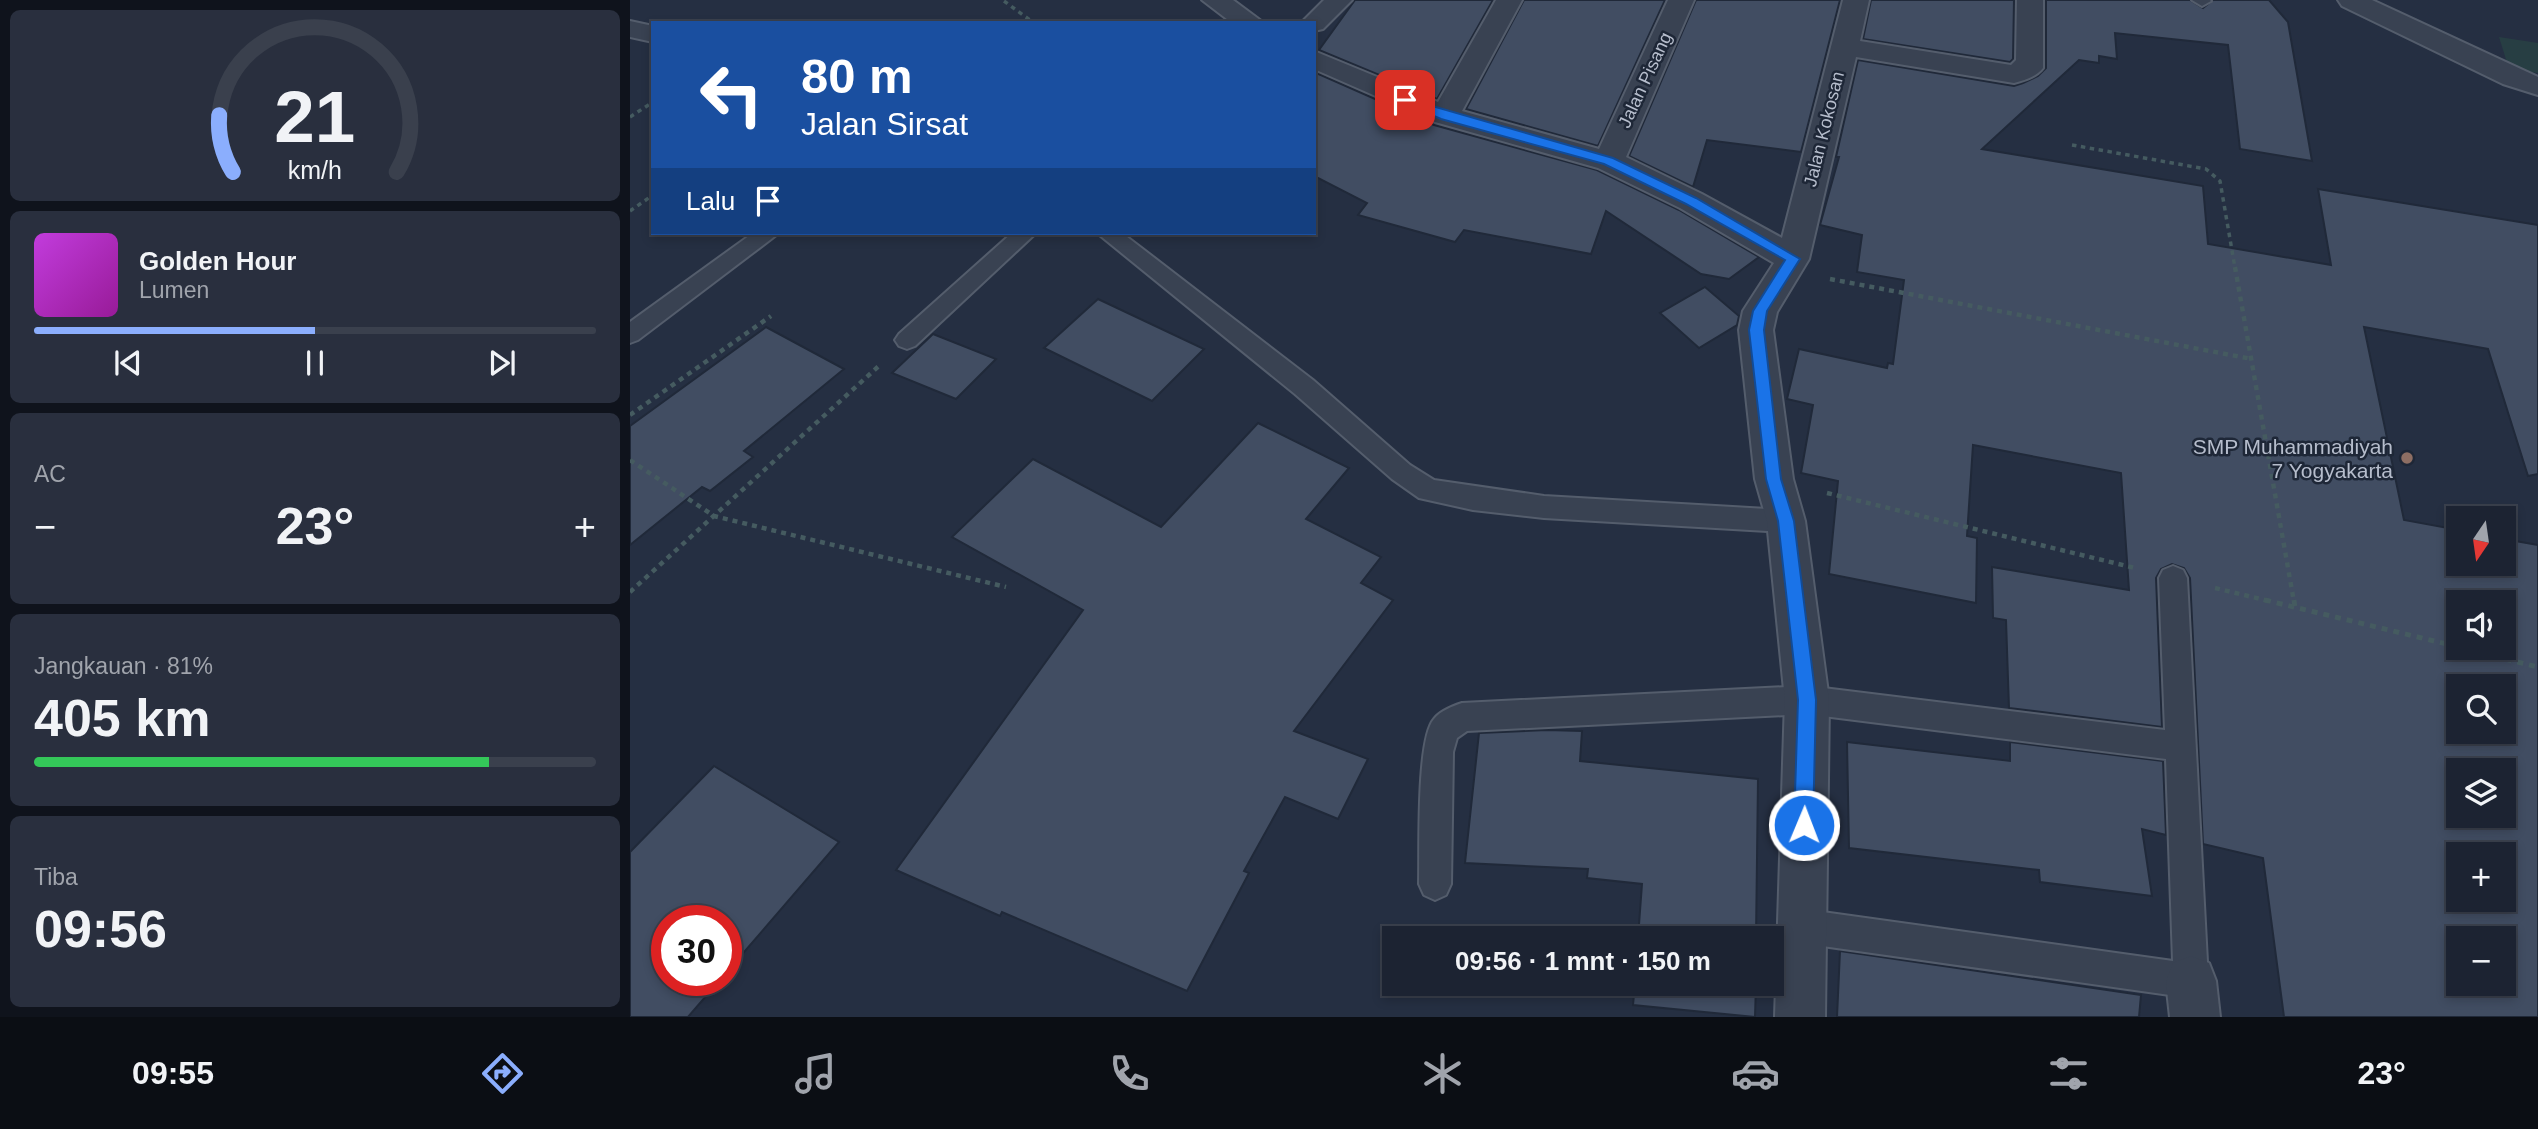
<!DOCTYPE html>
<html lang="id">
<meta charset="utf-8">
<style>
body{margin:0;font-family:Helvetica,sans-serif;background:#292f3e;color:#f1f3f6;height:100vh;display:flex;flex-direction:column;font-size:26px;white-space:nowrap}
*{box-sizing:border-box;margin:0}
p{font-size:23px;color:#a0a4ac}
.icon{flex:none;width:38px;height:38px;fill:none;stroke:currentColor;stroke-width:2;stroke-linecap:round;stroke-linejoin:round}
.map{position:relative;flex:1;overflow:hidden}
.panel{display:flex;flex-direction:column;gap:10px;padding:10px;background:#0f131c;width:630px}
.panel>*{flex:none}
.hud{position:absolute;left:21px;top:21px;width:665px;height:214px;border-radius:0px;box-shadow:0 4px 10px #0003,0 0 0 2px #3a404d;background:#1a4fa0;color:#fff;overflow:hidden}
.needle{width:46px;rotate:193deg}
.tools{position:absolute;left:1816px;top:506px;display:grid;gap:14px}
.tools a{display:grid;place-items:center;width:70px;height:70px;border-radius:0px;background:#1c2332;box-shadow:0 4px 10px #0003,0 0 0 2px #3a404d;font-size:35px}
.speed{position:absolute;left:21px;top:905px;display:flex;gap:14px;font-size:35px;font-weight:700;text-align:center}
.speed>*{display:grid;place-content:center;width:91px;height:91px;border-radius:50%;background:#1c2332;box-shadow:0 4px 10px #0003,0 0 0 2px #3a404d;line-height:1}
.speed .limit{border:10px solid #d22;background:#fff;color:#111}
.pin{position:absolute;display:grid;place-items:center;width:60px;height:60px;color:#fff;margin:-30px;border-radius:14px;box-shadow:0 4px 10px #0006}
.me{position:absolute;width:77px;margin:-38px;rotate:1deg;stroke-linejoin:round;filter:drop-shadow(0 0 5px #0008)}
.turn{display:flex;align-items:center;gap:24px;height:147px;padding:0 35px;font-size:32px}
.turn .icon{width:91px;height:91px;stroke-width:2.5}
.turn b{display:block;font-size:49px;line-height:60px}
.then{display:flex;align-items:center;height:66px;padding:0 35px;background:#0003;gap:14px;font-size:26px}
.big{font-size:52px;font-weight:700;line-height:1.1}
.panel .widget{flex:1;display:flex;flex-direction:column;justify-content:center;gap:10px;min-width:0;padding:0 24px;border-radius:10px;background:#292f3e}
.panel .dial{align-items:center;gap:0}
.dial svg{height:182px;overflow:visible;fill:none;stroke:#3a404d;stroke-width:7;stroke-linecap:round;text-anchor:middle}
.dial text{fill:#f1f3f6;stroke:none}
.song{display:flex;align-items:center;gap:21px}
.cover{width:84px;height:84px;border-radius:10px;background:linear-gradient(135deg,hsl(290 70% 55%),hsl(300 70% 35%))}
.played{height:7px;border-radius:4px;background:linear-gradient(90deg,#8baefd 50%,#3a404d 50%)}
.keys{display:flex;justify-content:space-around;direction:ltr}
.heat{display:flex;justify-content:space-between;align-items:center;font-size:38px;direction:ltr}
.charge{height:10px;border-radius:5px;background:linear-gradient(90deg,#34c759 81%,#3a404d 0)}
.trip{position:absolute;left:752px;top:926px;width:402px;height:70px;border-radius:0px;background:#1c2332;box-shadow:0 4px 10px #0003,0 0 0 2px #3a404d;font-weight:700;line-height:70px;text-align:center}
.tab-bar{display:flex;height:112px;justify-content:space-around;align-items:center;background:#0b0e14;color:#a0a4ac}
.tab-bar .icon{width:49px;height:49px}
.tab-bar .active{color:#8baefd}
.tab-bar b{font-size:32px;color:#f1f3f6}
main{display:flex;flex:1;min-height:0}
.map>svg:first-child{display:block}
.green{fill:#273e43}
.building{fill:#414d62;stroke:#202939;stroke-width:2;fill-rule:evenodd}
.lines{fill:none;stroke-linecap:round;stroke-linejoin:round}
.lane-casing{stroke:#545d6c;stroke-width:4}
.street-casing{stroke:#545d6c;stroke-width:4}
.path-far2{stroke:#455b60;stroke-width:3.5;stroke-dasharray:4.5 4.5;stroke-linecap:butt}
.path-far1{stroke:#455b60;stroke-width:4.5;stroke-dasharray:5 5;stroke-linecap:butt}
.path{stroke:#455b60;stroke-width:5;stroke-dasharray:6 6;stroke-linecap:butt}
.lane{fill:#394252;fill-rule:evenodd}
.street{fill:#394252;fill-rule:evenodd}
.route{fill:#1a73e8;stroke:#114b97;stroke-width:2}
.education-dot{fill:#8d6e63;stroke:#1e2737;stroke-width:2.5}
.labels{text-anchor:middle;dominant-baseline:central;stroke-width:5;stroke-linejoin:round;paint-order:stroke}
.far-street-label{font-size:18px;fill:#b6bdcc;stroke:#1e2737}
.poi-label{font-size:21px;fill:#b6bdcc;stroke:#1e2737;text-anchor:end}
</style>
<main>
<section class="panel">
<div class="widget dial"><svg viewBox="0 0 100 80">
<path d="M14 69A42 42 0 1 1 86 69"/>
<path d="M14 69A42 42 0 0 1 8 44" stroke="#8baefd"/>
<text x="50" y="56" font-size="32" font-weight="700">21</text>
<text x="50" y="72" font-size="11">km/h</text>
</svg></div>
<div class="widget">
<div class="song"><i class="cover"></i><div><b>Golden Hour</b><p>Lumen</p></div></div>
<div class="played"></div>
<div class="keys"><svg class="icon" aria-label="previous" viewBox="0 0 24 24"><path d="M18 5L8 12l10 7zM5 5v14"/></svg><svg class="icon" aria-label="pause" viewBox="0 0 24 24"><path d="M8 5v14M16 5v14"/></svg><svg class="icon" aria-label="next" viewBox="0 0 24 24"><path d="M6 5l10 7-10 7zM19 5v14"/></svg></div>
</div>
<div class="widget"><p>AC</p>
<div class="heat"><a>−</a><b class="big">23°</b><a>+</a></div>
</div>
<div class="widget"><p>Jangkauan · 81%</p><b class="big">405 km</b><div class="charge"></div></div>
<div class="widget"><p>Tiba</p><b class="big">09:56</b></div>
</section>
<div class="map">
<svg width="1908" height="1017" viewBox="0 0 1908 1017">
<rect width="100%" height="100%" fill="#252f42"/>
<polygon class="green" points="1869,37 1908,43 1908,73 1879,69"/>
<g class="building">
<polygon points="725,0 863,0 807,99 689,50"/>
<polygon points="894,0 1035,0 968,146 836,109"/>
<polygon points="1066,0 1210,0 1171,152 1077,140 1063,187 999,156"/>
<polygon points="1241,0 1384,0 1383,59 1380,62 1233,39"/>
<path d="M1416 0H1560L1573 8 1583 0H1639L1658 22 1682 161 1610 149 1598 45 1485 33 1487 59 1469 56V63L1449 60 1352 149 1573 186 1578 244 1701 265 1688 189 1908 225V474L1898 476 1858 349 1734 327 1774 520 1829 530V564H1874V539L1908 545V1017H1654L1633 858 1573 844 1560 578 1554 568 1542 564 1531 569 1526 578 1532 727 1379 708 1376 620 1363 618 1362 567 1499 590 1491 473 1343 445 1337 536 1347 538 1346 603 1199 574 1208 481 1171 473 1183 405 1157 399 1169 349 1257 368 1258 363 1263 364 1274 280 1227 272 1232 235 1190 225 1209 157H1206L1228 60 1384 86 1393 83 1408 76 1416 68ZM1829 602H1874V648H1829ZM1829 686H1874V732H1829ZM1829 770H1874V816H1829ZM1829 854H1874V900H1829ZM1829 938H1874V984H1829Z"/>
<polygon points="684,72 804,125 967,170 1049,210 1129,257 1099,279 1071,274 976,211 961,254 834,230 825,242 728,215 737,203 684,176"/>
<polygon points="1075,287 1109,316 1107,325 1069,348 1030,313"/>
<polygon points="468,299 574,349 522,401 414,348"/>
<polygon points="136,327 214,369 114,451 123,457 80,491 72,487 0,545 0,426"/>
<polygon points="303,334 366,359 326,399 262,373"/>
<polygon points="628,423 719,468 676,519 751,557 731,583 763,600 664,731 738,759 708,819 655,797 614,871 619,873 557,991 372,912 370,916 266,870 453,610 322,537 403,459 531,527"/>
<polygon points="917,730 952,731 950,761 1128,779 1126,938 1008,938 1012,884 957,878 958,869 835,863 849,733"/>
<polygon points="1217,742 1380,761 1380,742 1533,761 1536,835 1512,829 1522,896 1410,882 1409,870 1219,848"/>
<polygon points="84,766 209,842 96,973 96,920 37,920 37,980 90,980 58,1017 0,1017 0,852"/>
<polygon points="1210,951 1511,995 1509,1017 1207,1017"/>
<polygon points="1005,984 1126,984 1125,1017 1003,1005"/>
</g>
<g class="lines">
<defs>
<g id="lane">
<polygon points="1562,0 1580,0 1581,1 1572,6"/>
<polygon points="123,233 149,233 8,340 0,343 0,322"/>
<polygon points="382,233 406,233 285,346 277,349 269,346 265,340 269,334"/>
<polygon points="467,233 492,233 683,380 780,465 804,480 914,496 1156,510 1165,513 1169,521 1165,529 1156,532 914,518 843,510 789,498 762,479 665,394"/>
<path d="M1543 566 1553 570 1557 578 1578 981 1573 993 1561 998 1171 943 1159 938 1154 926 1159 914 1171 909 1543 961 1536 759 1177 714 837 731 827 738 823 752 821 884 816 895 805 900 794 895 789 884C790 853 786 739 804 719 810 711 823 706 832 703L1177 686 1535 730 1529 578 1533 570Z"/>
</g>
<g id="street">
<polygon points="572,0 603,0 634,23 602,23"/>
<polygon points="694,0 722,0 693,29 684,31 684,23 671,23"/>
<path d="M866 0H892L832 111 969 149 1038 0H1064L996 157 1072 194 1152 238 1213 0H1239L1230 41 1381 65 1386 60 1387 0H1413V68C1406 77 1395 80 1384 83L1226 57 1179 259 1147 312 1143 330 1163 479 1175 521 1199 700 1195 1017H1145L1155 700 1137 521 1125 479 1109 330 1113 311 1144 263 1050 208 968 168 805 122 684 69V51L808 102Z"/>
<polygon points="1708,0 1742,0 1908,77 1908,95 1873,84 1712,6"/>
<polygon points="0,21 23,26 23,42 0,37"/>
<polygon points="1561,956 1579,963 1586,981 1590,1017 1540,1017 1536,981 1543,963"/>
</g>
</defs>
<use href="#lane" class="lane-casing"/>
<use href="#street" class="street-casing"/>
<g class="path-far2">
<polyline points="374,1 404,23"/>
<polyline points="0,117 23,102"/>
<polyline points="1442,145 1576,169 1590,181 1605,268"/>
<polyline points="0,211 23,195"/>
</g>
<g class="path-far1">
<polyline points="1605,267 1664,602"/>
<polyline points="1200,279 1622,359"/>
<polyline points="0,415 141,316"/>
<polyline points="0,460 84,516 376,587"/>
<polyline points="1197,493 1505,568"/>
<polyline points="1585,588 1643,602"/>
<polyline points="0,592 251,364"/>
</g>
<g class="path">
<polyline points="1635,600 1829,647"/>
<polyline points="1664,600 1665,608"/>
<polyline points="1829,648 1908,667"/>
</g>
<use href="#lane" class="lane"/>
<use href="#street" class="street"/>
</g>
<polygon class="route" points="771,97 983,158 1066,198 1170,259 1137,311 1134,330 1151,479 1164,521 1186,700 1183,825 1180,832 1174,835 1167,832 1164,825 1168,700 1148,521 1136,479 1119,330 1123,311 1155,260 1056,204 974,164 811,119 771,102"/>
<circle class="education-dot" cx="1777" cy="458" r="7"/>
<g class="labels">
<g class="far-street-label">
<text transform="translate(1015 80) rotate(-65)">Jalan Pisang</text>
<text transform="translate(1194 129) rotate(-76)">Jalan Kokosan</text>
</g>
<g class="poi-label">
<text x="1763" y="446">SMP Muhammadiyah<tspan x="1763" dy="24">7 Yogyakarta</tspan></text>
</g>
</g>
</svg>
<div class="tools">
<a><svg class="needle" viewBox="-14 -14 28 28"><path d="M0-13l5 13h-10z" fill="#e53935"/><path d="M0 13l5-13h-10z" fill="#a0a4ac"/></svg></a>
<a><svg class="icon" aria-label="sound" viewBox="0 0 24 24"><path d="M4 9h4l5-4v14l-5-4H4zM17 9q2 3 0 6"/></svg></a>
<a><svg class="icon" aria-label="search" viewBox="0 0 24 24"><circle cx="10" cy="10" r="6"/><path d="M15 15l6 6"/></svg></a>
<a><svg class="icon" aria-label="layers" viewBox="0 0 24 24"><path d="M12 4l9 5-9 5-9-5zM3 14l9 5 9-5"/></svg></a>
<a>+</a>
<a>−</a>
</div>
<div class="speed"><div class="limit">30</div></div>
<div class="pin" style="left:775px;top:100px;background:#d93025"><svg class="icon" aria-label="arrive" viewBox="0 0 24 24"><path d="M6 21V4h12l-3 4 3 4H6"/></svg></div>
<svg class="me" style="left:1174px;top:825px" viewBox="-20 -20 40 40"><circle r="17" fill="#1a73e8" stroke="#fff" stroke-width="3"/><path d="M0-11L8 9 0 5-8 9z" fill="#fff"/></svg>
<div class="trip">09:56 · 1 mnt · 150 m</div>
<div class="hud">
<div class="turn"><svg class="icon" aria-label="left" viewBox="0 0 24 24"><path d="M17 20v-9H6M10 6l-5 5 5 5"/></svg><div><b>80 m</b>Jalan Sirsat</div></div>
<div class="then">Lalu<svg class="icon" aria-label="arrive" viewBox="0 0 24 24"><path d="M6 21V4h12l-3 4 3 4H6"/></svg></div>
</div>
</div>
</main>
<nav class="tab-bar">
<b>09:55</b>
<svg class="icon active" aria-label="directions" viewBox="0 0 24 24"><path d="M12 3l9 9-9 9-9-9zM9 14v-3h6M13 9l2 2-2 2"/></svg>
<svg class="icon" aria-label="music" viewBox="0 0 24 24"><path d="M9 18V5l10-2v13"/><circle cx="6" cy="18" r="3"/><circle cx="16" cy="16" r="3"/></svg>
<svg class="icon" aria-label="phone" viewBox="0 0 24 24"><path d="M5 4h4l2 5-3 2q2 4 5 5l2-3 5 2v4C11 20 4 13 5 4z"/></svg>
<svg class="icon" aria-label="climate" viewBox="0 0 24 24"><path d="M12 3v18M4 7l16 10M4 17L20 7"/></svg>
<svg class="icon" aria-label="car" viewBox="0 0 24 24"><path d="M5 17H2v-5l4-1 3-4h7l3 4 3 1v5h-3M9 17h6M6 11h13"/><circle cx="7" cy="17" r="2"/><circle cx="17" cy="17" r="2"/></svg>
<svg class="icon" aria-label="filters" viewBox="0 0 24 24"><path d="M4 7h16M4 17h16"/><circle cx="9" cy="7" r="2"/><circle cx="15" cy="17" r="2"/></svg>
<b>23°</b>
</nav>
